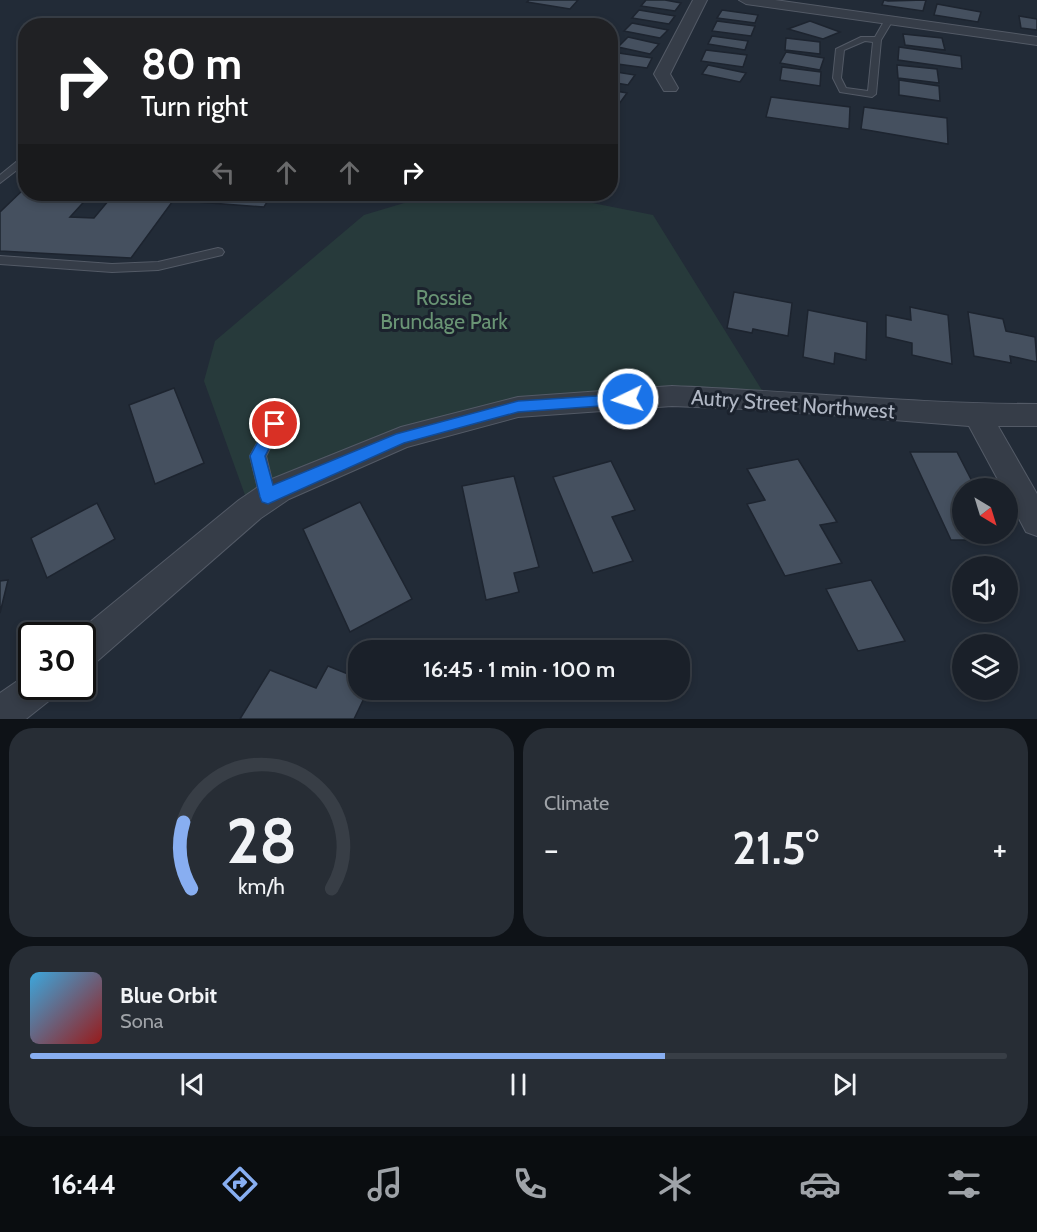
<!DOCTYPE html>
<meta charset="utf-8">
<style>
body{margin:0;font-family:Cabin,sans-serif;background:#272d35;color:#f1f3f6;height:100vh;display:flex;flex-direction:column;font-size:22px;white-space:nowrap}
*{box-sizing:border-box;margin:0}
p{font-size:20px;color:#9fa3a8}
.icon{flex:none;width:33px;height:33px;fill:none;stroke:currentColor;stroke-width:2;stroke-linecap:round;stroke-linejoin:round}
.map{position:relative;height:719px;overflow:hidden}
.sheet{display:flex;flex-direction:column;gap:9px;padding:9px;background:#0e1217;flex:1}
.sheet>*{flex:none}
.guide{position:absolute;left:18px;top:18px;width:600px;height:183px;border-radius:24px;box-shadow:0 3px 9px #0003,0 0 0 2px #383e46;background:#202124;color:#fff;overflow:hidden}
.needle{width:39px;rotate:142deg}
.controls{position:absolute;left:952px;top:478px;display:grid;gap:12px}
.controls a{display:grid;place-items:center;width:66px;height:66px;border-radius:50%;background:#1a2029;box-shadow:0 3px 9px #0003,0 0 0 2px #383e46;font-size:30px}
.speed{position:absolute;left:18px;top:622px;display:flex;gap:12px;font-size:30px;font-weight:700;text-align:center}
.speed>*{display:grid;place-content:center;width:78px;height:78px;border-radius:50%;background:#1a2029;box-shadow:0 3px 9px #0003,0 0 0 2px #383e46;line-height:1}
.speed .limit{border:3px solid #111;border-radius:9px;background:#fff;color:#111}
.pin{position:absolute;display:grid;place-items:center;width:51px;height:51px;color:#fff;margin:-26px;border:3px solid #fff;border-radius:50%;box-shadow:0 2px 6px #0007}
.me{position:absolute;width:66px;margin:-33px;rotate:266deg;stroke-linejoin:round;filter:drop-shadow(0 0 4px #0008)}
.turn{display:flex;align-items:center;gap:21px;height:126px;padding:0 24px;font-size:27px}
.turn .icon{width:78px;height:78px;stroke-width:2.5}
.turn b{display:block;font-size:42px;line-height:51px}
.lanes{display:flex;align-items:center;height:57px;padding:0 24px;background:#0003;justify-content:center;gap:30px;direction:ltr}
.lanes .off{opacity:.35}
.big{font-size:45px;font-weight:600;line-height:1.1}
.sheet .card{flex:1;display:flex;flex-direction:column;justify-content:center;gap:9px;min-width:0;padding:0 21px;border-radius:24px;background:#272d35}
.sheet .dial{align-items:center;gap:0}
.dial svg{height:156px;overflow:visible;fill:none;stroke:#383e46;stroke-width:7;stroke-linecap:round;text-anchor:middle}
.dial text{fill:#f1f3f6;stroke:none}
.song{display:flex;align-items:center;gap:18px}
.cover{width:72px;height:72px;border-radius:9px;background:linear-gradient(135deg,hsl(200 70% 55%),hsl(0 70% 35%))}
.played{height:6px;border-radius:3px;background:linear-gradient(90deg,#88aef1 65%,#383e46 65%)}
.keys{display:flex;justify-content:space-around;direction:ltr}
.heat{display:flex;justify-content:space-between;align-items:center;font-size:33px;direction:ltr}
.sheet .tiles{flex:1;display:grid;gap:9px;grid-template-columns:1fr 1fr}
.card:last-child{grid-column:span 2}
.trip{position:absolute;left:348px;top:640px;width:342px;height:60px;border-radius:24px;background:#1a2029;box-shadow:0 3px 9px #0003,0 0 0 2px #383e46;font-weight:600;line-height:60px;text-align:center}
.menu{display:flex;height:96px;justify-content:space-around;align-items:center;background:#0a0d10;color:#9fa3a8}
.menu .icon{width:42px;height:42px}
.menu .selected{color:#88aef1}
.menu b{font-size:27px;color:#f1f3f6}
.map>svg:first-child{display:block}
.green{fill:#273a3b}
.building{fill:#45505f;stroke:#1d242f;stroke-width:1.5}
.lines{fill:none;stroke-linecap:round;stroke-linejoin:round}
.service-casing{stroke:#535a66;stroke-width:2}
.minor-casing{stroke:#535a66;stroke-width:2}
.service{fill:#363d48;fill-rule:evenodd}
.minor{fill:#363d48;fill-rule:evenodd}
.route{fill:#1a73e8;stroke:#114b97;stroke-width:1.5}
.labels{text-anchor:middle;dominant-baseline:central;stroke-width:6;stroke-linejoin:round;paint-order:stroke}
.park-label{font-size:21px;fill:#699474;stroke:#1b222d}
.street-label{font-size:21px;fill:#b0b7c4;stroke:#1b222d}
</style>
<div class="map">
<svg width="1037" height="719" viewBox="0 0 1037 719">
<rect width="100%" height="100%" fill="#222b37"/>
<polygon class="green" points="472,194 547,194 653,215 768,400 518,407 416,434 250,509 204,381 215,341 364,215 421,198"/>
<g class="building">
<polygon points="529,0 578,0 570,9 527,2"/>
<polygon points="646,0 665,0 681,3 675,11 641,6"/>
<polygon points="884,0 888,1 926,0 923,11 882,5"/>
<polygon points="937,4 981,12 978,22 934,15"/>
<polygon points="639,10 675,16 669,24 632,18"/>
<polygon points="722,10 758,15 755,23 717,18"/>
<polygon points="1019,16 1037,19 1037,30 1021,28"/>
<polygon points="717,21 755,26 751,36 712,31"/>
<polygon points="810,21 840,32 823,39 788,29"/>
<polygon points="632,23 668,30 660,38 624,31"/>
<polygon points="903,34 942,38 945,50 905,45"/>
<polygon points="712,36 748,41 745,50 708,44"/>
<polygon points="628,37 659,44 650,54 618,47"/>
<polygon points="786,38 820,42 820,54 785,50"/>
<polygon points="899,47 961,56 962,69 898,60"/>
<polygon points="706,50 747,55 743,67 701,61"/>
<polygon points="612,52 652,58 647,68 610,63"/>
<polygon points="786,52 824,58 820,70 780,63"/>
<polygon points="708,65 746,73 740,82 702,74"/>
<polygon points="897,65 937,69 939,83 898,78"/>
<polygon points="782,67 821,72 820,86 780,80"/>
<polygon points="610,71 635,75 628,85 610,82"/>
<polygon points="899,80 939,86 940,101 899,95"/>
<polygon points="610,90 627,93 619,104 610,103"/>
<polygon points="771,97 850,107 849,129 766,117"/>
<polygon points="864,107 947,118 948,144 861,129"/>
<polygon points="26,187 26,194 91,194 70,217 94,218 114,194 178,194 131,258 0,251 0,212"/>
<polygon points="205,194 272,194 264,207 198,202"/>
<polygon points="734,292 792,303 788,336 753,329 752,333 727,328"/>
<polygon points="910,307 948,315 952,364 912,355 912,343 886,337 886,315 911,320"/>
<polygon points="808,310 867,322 866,360 835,353 834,364 803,357"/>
<polygon points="968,312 1003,319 1006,331 1035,337 1037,362 1010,356 1011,363 974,356"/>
<polygon points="174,388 204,463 155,484 129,405"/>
<polygon points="910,452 957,452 976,489 963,489 963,534 982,534 985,540 951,540"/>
<polygon points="798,459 837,522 820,525 842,563 785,576 747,504 765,500 747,469"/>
<polygon points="611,461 635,510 612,517 633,561 593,573 553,477"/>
<polygon points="514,476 539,567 514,573 519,592 486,600 462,486"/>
<polygon points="360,502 412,599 350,632 303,529"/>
<polygon points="97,503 115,539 47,578 31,538"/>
<polygon points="8,580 0,613 0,581"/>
<polygon points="871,580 905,641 858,651 826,589"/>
<polygon points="328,666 358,678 358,690 368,690 354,719 240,719 270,670 316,688"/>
</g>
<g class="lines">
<defs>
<g id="service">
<path d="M886 18 893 20 881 40 876 94 872 97 840 92 833 78 836 49 861 37H875ZM865 41 873 42 868 91 846 88 841 78 844 50Z"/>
<polygon points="26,154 26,163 0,183 0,175"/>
<polygon points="218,248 222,249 224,252 222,255 158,270 112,272 0,264 0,256 112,264 158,262"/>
<polygon points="275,418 280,420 282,424 266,456 276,497 274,502 268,504 262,502 260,497 250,456 270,420"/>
</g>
<g id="minor">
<polygon points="693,0 707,0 670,74 678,88 676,91 664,91 654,74"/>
<polygon points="739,0 775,0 1037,37 1037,45 746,4"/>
<path d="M672 386C794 391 915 404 1037 404V426H998L1037 494V536L1026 532 1008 498V489H1003L969 426 768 410 672 406 518 417 407 447 289 499 261 518 95 663 82 668V636H73L239 500 267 481 401 427 518 397Z"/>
<polygon points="32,671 32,687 55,687 50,700 26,719 0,719 0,693"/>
</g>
</defs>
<use href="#service" class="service-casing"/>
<use href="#minor" class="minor-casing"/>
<use href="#service" class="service"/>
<use href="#minor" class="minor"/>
</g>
<polygon class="route" points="628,394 635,399 628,404 518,412 477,423 404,443 268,504 262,502 260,497 250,456 270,420 280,420 282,424 265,456 273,485 396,434 518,401"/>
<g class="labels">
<g class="park-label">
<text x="444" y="297">Rossie<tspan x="444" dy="24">Brundage Park</tspan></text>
</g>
<g class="street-label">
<text transform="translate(793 404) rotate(4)">Autry Street Northwest</text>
</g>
</g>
</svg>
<div class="controls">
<a><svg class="needle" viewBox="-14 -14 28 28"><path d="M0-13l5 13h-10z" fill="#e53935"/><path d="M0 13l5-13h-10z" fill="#9fa3a8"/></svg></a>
<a><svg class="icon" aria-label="sound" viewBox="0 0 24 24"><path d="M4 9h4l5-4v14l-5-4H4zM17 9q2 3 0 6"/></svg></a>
<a><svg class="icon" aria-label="layers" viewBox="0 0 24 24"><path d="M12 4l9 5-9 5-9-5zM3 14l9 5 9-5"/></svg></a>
</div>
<div class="speed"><div class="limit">30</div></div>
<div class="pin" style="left:275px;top:424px;background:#d93025"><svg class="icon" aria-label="arrive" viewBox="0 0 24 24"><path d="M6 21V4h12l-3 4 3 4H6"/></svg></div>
<svg class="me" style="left:628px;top:399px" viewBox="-20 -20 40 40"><circle r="17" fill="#1a73e8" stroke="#fff" stroke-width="3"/><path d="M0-11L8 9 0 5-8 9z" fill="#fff"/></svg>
<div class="trip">16:45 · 1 min · 100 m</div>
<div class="guide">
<div class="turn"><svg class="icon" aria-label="right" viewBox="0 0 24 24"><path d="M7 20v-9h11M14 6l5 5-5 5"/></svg><div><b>80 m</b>Turn right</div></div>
<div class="lanes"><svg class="icon off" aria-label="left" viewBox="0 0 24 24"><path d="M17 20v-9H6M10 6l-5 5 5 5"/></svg><svg class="icon off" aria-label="ahead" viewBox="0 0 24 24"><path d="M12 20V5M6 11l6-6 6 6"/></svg><svg class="icon off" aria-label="ahead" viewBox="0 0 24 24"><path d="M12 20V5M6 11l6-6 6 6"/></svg><svg class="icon" aria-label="right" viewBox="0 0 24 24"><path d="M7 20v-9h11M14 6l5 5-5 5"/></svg></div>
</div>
</div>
<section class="sheet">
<div class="tiles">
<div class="card dial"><svg viewBox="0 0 100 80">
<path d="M14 69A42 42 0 1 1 86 69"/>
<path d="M14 69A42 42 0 0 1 10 35" stroke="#88aef1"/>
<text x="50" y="56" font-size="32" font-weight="700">28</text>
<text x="50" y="72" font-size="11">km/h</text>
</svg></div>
<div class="card"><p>Climate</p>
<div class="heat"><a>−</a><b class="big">21.5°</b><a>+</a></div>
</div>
<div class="card">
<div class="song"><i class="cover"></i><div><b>Blue Orbit</b><p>Sona</p></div></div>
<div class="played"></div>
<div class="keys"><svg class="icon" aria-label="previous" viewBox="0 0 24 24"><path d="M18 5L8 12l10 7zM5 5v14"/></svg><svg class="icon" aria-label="pause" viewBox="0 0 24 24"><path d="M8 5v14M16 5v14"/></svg><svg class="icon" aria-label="next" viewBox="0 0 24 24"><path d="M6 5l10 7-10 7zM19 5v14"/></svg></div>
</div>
</div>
</section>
<nav class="menu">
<b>16:44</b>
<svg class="icon selected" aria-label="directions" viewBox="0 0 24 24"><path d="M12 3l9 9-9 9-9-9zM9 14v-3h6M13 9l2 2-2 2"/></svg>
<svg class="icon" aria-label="music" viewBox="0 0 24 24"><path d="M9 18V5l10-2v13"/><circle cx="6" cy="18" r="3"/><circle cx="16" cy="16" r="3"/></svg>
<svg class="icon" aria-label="phone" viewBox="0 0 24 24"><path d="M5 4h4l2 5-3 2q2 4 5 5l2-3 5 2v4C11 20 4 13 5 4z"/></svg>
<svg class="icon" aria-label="climate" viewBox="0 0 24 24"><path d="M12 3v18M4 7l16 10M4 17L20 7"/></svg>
<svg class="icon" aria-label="car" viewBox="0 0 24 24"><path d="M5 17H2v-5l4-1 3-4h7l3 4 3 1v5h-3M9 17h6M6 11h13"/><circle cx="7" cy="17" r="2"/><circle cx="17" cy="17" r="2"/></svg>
<svg class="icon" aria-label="filters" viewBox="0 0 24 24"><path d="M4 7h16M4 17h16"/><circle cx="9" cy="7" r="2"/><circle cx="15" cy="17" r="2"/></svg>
</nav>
